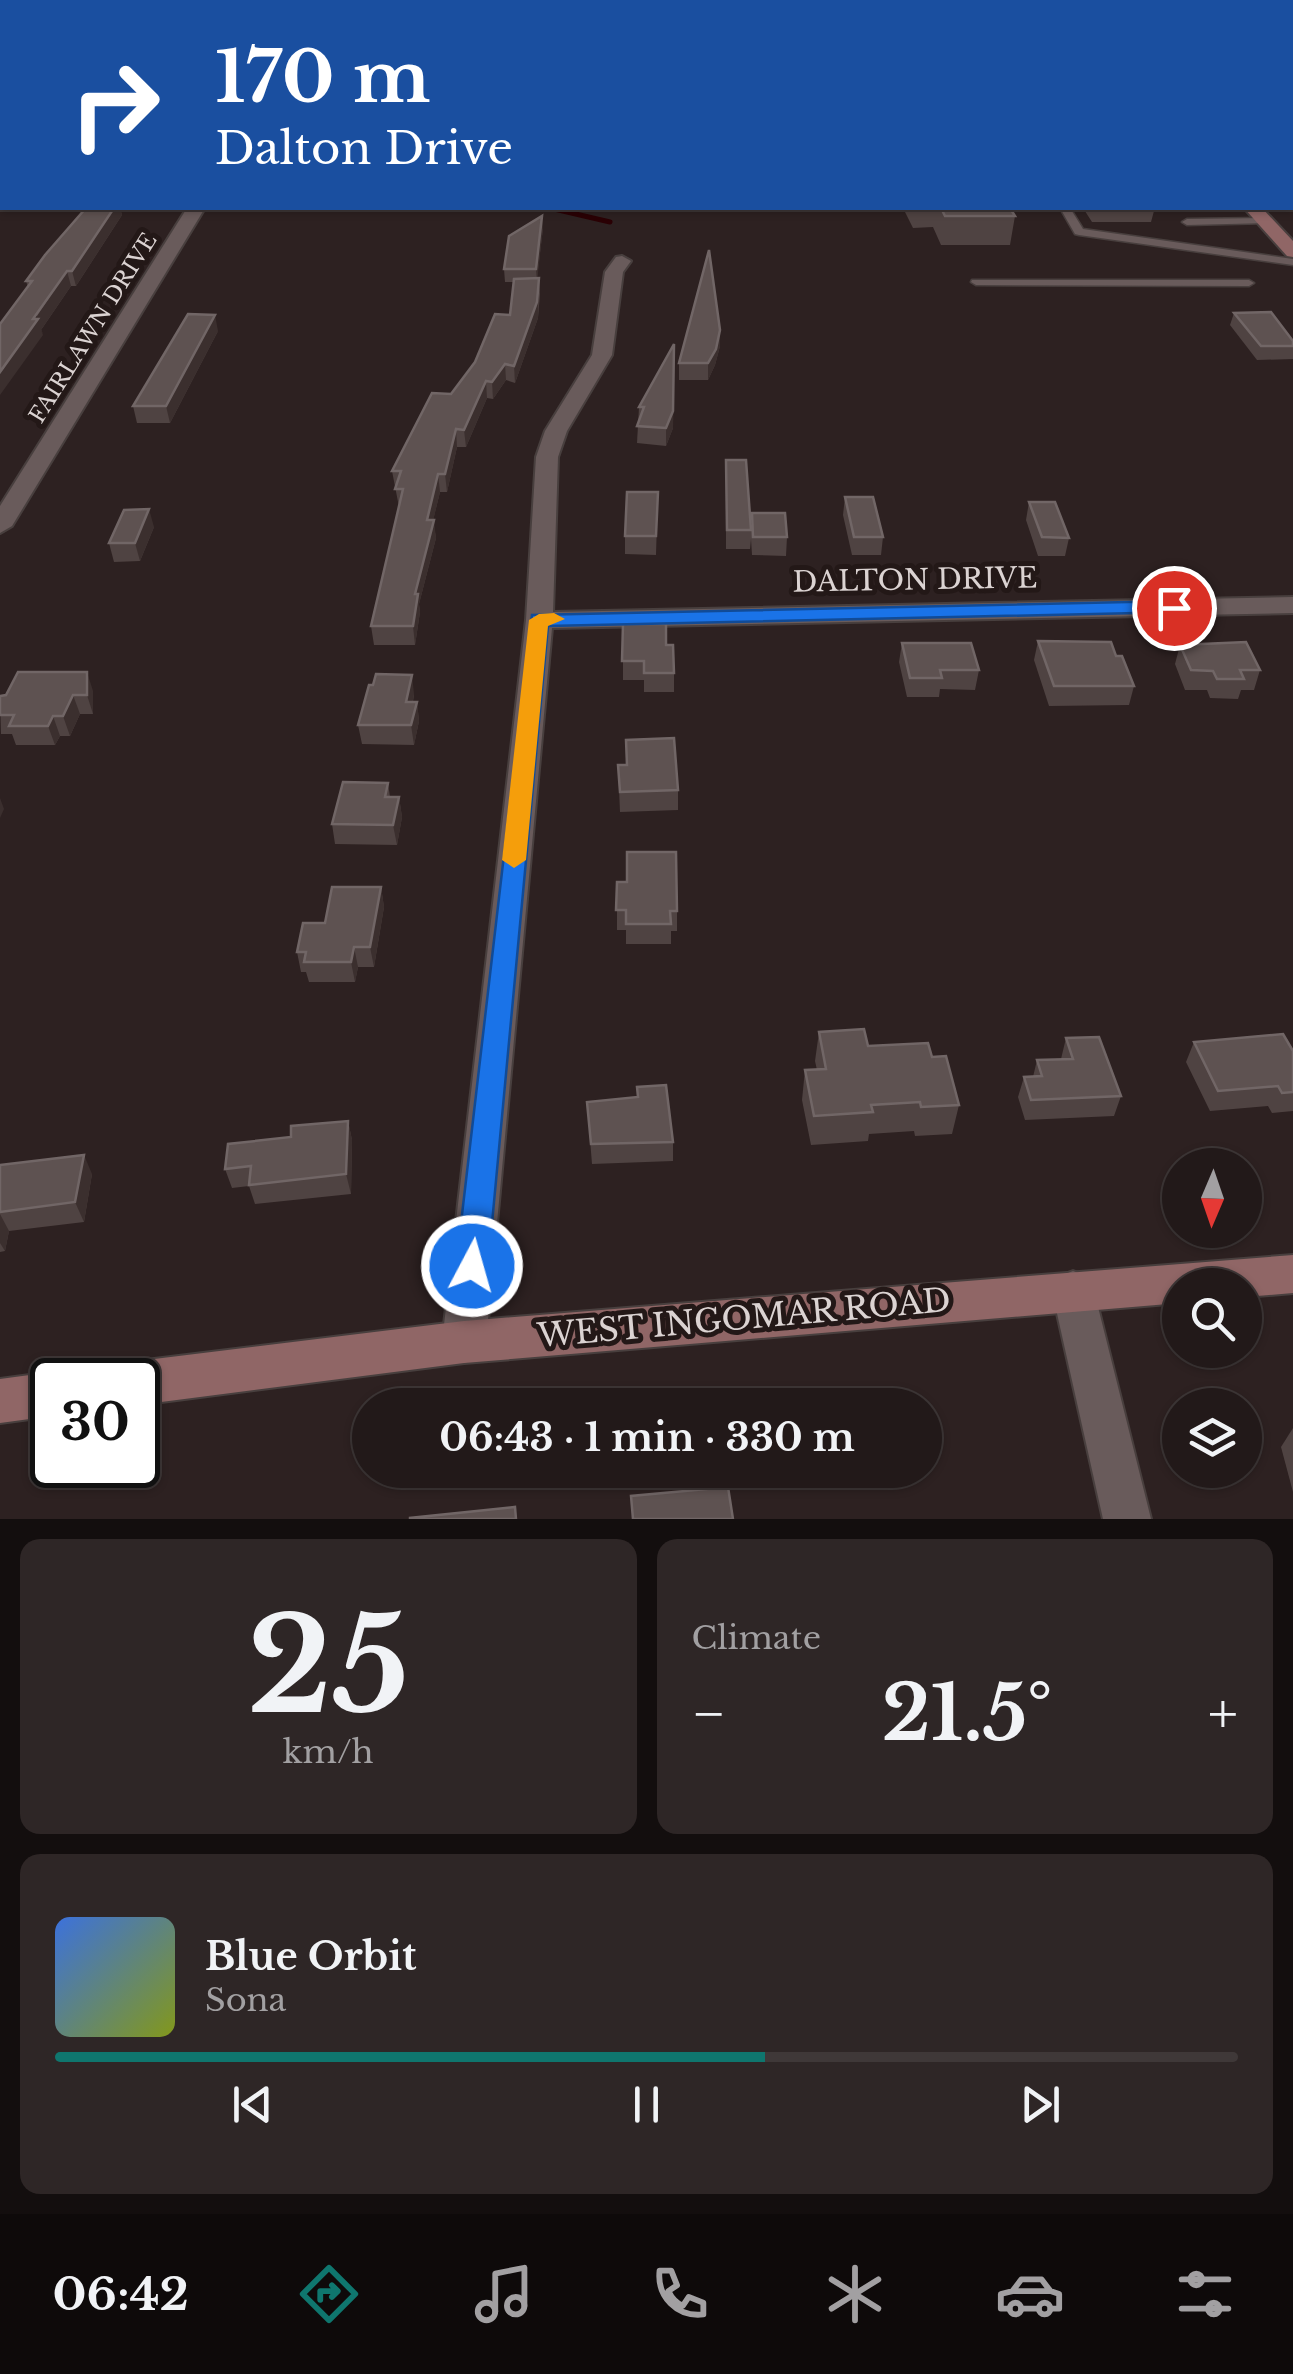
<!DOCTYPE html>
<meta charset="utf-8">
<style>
body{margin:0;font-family:"Libre Baskerville",serif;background:#2e2626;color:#f1f3f6;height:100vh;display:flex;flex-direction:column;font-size:38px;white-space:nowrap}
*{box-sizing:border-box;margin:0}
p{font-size:32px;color:#a2a0a2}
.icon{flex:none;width:55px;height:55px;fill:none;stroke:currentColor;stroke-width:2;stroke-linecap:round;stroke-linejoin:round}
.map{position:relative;height:1519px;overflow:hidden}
.side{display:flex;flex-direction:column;gap:20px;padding:20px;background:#130e0e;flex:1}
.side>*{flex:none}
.guide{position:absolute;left:0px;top:0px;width:1295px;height:210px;box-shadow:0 2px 8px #0004,0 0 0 2px #3f3838;background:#1a4fa0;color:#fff;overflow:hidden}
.needle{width:65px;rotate:182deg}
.buttons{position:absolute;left:1162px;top:1148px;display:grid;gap:20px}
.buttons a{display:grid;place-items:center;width:100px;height:100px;border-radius:50%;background:#221919;box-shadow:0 2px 8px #0004,0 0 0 2px #3f3838;font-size:50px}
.speed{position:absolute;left:30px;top:1358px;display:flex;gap:20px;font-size:50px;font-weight:700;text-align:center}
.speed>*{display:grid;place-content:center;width:130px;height:130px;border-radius:50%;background:#221919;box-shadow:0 2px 8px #0004,0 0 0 2px #3f3838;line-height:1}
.speed .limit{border:5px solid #111;border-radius:15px;background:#fff;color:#111}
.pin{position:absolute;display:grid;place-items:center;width:85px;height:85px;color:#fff;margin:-42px;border:5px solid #fff;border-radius:50%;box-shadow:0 2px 10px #0007}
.me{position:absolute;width:110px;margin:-55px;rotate:6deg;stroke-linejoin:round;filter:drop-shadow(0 0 8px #0008)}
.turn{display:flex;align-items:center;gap:35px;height:210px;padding:0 50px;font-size:45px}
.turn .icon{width:130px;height:130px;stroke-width:2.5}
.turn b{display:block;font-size:70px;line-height:85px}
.big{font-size:75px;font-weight:700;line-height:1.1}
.side .widget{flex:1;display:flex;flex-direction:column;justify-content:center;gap:15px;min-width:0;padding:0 35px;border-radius:20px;background:#2e2626}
.side .dial{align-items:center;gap:0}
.dial b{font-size:130px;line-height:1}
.song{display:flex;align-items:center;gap:30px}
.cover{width:120px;height:120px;border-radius:15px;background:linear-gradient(135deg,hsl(220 70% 55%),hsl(70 70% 35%))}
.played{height:10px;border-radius:5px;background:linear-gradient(90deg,#0f766e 60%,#3f3838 60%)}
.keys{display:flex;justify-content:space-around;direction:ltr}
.heat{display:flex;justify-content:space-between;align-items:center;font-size:55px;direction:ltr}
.side .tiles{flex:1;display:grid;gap:20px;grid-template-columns:1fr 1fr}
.widget:last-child{grid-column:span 2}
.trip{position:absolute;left:352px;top:1388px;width:590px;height:100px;border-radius:50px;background:#221919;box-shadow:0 2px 8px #0004,0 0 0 2px #3f3838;font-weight:700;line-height:100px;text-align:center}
.tabs{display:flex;height:160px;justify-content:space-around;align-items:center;background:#0e0a0a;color:#a2a0a2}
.tabs .icon{width:70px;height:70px}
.tabs .selected{color:#0f766e}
.tabs b{font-size:45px;color:#f1f3f6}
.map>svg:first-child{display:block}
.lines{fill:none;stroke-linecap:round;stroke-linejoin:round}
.stream{stroke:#2a0004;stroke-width:5}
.lane-casing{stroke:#483f3e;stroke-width:3}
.street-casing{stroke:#483f3e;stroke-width:4}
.secondary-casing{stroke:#483f3e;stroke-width:4}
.lane{fill:#695b5b;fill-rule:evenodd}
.street{fill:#695b5b;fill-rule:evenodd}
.secondary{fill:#906666;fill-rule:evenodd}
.wall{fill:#4f4342}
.shaded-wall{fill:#3b2f2e}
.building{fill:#5e5251;stroke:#716666;stroke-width:2.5}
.route{fill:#1a73e8;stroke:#114b97;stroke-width:2.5}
.slow{fill:#f59e0b}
.labels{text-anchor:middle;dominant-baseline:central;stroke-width:10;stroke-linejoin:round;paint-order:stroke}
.far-street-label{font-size:22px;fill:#dbd3d2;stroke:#231817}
.street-label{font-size:28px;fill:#dbd3d2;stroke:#231817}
.near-street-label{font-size:32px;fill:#dbd3d2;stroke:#231817}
</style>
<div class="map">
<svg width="1293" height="1519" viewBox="0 0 1293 1519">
<rect width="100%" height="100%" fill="#2d2121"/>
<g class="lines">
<polyline class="stream" points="550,208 610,222"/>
<defs>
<g id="lane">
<rect x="0" y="16" width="2" height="4"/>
<polygon points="2,127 2,135 0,136 0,128"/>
<polygon points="1060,208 1070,208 1083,229 1293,259 1293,265 1079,235 1075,234"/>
<polygon points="1265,218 1270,221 1269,223 1187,225 1182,222 1187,219"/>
<polygon points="972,280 1249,280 1254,283 1249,286 976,285 971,282"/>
</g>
<g id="street">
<polygon points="309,0 334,0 335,2 311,2"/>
<rect x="0" y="143" width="2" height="10"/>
<polygon points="187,208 205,208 12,526 0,533 0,506"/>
<polygon points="622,256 631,261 623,272 612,355 567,431 558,457 553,612 1293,597 1293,613 552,628 486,1342 479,1357 464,1363 449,1357 442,1342 526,620 536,457 545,431 592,355 605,272 616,257"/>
<polygon points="1073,1271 1088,1277 1094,1291 1151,1519 1103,1519 1052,1291 1058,1277"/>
</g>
<g id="secondary">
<polygon points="873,0 889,0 890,2 875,2"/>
<polygon points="1244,208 1262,208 1293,241 1293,257 1287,256"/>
<polygon points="1293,1255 1293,1293 1245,1297 1245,1285 1180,1285 1180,1303 464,1363 138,1405 138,1380 117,1380 122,1368 138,1361 464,1321"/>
<polygon points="52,1372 69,1380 52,1380 52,1416 0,1423 0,1379"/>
</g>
</defs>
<use href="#lane" class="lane-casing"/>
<use href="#street" class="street-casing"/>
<use href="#secondary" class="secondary-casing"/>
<use href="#lane" class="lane"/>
<use href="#street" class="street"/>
<use href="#secondary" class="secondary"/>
</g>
<g class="wall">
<polygon points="86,208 120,208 122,215 76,286 71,286 41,330 43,335 26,281"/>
<polygon points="903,208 1010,208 1015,216 1010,245 941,245 933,227 913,228"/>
<polygon points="1083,208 1200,208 1199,211 1154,211 1151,222 1092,222"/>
<polygon points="543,228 537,278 539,278 540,294 538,318 515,383 506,380 493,399 487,398 466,447 457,447 447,492 440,492 433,520 436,538 419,604 420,612 415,645 374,645 371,626 399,507 392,471 510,315 514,282 505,282 504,269"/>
<polygon points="1234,313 1293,341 1293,359 1257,360 1230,325"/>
<polygon points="720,330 720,346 715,365 708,380 679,380 679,363"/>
<polygon points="218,331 170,423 137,423 133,406"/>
<polygon points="674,344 673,428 666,446 637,443 639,407"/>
<polygon points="726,460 751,525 787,537 786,556 752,555 751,539 750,549 726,549"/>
<polygon points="658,492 656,555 625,554 625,536"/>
<polygon points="845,497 883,537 881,555 852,555 843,515"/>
<polygon points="1029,502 1069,538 1065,556 1038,556 1026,520"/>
<polygon points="154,527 140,561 114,562 109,543"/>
<polygon points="623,624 666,645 674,673 674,692 644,692 644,680 623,680"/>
<polygon points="1038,641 1116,656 1134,686 1129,705 1049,706 1034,660"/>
<polygon points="902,643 979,670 975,690 940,689 939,697 907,697 899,662"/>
<polygon points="1180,645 1260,670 1254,690 1241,690 1238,699 1210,698 1207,690 1185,690 1175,664"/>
<polygon points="93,691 93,714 80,714 70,736 60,736 55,745 16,745 12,734 1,734 0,696"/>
<polygon points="414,694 413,702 417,702 419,721 414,745 362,744 358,725"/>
<polygon points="626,740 678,790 678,810 620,812 618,765 626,765"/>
<polygon points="388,783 390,797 399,797 402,817 397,845 335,844 332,824"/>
<polygon points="617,882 677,911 677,931 671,931 671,944 626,944 626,930 617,930"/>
<polygon points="381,887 384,907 374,967 358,967 355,982 309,982 306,972 301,972 297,952 325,923"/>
<polygon points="819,1032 868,1046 932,1057 959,1105 952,1134 915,1136 914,1131 869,1134 868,1141 811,1145 802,1100 805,1070 817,1070 815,1061"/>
<polygon points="1066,1038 1121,1096 1114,1116 1025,1120 1018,1097 1024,1077 1033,1077 1037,1060 1061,1059"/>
<polygon points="1194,1042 1293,1051 1293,1111 1272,1113 1268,1106 1210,1111 1186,1062"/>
<polygon points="637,1087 673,1142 673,1161 592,1164 587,1102 637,1098"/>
<polygon points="348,1121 352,1140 351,1194 255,1204 249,1186 232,1188 225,1169 291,1137"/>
<polygon points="0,1165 92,1174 84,1222 9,1231 5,1251 0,1252"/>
<polygon points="1293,1428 1293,1492 1281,1447"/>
</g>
<g class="shaded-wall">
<polygon points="114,208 120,208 122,215 76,286 72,271"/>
<polygon points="542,216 543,228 537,282 536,269"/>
<polygon points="67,271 71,286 41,330 43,335 0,395 0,372"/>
<polygon points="539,278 538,318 515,383 514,366"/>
<polygon points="215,315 218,331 170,423 166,406"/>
<polygon points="720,330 720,346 715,365 708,380 708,363"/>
<polygon points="505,364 506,380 493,399 492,382"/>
<polygon points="486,381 487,398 466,447 464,430"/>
<polygon points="673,411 673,428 666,446 666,428"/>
<polygon points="456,429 457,447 447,492 445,474"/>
<polygon points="438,474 440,492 429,538 427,520"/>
<polygon points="149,509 154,527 140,561 135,543"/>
<polygon points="434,520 436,538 419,604 420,612 415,645 413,626 415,594"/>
<polygon points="87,672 93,691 93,714 87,695"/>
<polygon points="412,675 414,694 409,721 406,702"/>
<polygon points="73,695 80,714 70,736 63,716"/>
<polygon points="417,702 419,721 414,745 411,725"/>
<polygon points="53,716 60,736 55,745 48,726"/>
<polygon points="399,797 402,817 397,845 393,825"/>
<polygon points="0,798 4,809 0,818"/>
<polygon points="381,887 384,907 374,967 370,947"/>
<polygon points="354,947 358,967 355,982 351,962"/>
<polygon points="348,1121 352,1140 351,1194 346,1174"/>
<polygon points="84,1155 92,1174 84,1222 75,1202"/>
<polygon points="0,1214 9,1231 5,1251 0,1243"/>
</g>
<g class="building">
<polygon points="337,0 786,0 787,2 336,2"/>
<polygon points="86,208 114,208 72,271 67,271 33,319 38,319 0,372 0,324 32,281 26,281 45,255"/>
<polygon points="941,208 1010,208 1015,216 945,216"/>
<polygon points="542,216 536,269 504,269 509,236"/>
<polygon points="709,250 720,330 716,349 708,363 679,363"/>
<polygon points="539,278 537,302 514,366 505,364 492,382 486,381 464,430 456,429 445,474 438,474 427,520 434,520 415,594 418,594 413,626 371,626 403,489 395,489 401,471 392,471 432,393 451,394 475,362 495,314 510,315 514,279"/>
<polygon points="1271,312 1293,341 1293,346 1261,346 1234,313"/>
<polygon points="188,314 215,315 166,406 133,406"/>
<polygon points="674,344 673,411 666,428 637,426 644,407 639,407"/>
<polygon points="726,460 746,460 751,530 727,530"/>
<polygon points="627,492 658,492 656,536 625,536"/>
<polygon points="845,497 873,497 883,537 854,537"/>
<polygon points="1029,502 1055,502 1069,538 1042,537"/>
<polygon points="149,509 135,543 109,543 124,510"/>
<polygon points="752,513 785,513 787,537 753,537"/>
<polygon points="623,624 666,624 666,645 673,645 674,673 644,673 644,661 622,661"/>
<polygon points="1038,641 1111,642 1116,656 1122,656 1134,686 1054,686"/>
<polygon points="1246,642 1260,670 1240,670 1244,679 1217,679 1213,671 1191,670 1180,645"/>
<polygon points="902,643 971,643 979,670 940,670 942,678 910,678"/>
<polygon points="18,672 87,672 87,695 73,695 63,716 53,716 48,726 9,726 14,715 0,715 0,696 6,695"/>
<polygon points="376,674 412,675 406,702 417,702 411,725 358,725 369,685 373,685"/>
<polygon points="674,738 678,790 620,792 618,765 627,765 626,740"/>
<polygon points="343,782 388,783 385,797 399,797 393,825 332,824"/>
<polygon points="627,852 676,852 677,911 670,911 671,924 626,924 626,910 616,910 617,882 627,882"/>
<polygon points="332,887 381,887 370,947 354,947 351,962 304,962 306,952 297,952 303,923 325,923"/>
<polygon points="864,1029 868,1046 928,1043 932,1057 946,1056 959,1105 921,1107 920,1102 871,1105 873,1112 814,1116 805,1070 826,1069 819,1032"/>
<polygon points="1283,1034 1293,1051 1293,1092 1282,1093 1278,1086 1218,1091 1194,1042"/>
<polygon points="1099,1037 1121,1096 1031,1100 1024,1077 1042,1076 1037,1060 1073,1059 1066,1038"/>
<polygon points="666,1085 673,1142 591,1144 587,1102 638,1097 637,1087"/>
<polygon points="348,1121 346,1174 249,1185 251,1166 225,1169 228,1144 291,1137 291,1126"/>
<polygon points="84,1155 75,1202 0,1212 0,1165"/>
<polygon points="728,1487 733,1519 633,1519 631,1496"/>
<polygon points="515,1507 516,1519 410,1519 410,1518"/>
</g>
<polygon class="route" points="1174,601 1184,608 1181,612 548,626 488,1266 483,1276 472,1280 461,1276 456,1266 532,615"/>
<polygon class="slow" points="554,613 565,619 548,626 526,860 514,868 502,860 529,620 539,614"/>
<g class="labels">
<g class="far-street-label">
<text transform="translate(93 328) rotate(-58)">FAIRLAWN DRIVE</text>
</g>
<g class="street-label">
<text transform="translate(915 580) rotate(-1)">DALTON DRIVE</text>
</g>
<g class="near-street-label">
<text transform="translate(744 1318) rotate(-5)">WEST INGOMAR ROAD</text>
</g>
</g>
</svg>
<div class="buttons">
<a><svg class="needle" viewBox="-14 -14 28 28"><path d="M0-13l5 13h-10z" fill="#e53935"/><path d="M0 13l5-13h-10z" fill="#a2a0a2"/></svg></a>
<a><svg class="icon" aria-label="search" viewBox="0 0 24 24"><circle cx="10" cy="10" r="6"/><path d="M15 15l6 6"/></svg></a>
<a><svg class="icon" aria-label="layers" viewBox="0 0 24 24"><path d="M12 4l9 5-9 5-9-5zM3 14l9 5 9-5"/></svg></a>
</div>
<div class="speed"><div class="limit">30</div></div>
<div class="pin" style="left:1174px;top:608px;background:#d93025"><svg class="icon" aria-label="arrive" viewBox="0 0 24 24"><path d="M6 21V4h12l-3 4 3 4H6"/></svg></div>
<svg class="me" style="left:472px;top:1266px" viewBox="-20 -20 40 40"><circle r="17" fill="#1a73e8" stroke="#fff" stroke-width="3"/><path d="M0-11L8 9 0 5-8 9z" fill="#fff"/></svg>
<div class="trip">06:43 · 1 min · 330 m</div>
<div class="guide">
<div class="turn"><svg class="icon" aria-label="right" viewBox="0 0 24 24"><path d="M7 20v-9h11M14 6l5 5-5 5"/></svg><div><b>170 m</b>Dalton Drive</div></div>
</div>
</div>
<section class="side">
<div class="tiles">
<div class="widget dial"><b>25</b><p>km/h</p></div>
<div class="widget"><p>Climate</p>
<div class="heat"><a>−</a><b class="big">21.5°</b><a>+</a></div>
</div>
<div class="widget">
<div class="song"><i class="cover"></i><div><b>Blue Orbit</b><p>Sona</p></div></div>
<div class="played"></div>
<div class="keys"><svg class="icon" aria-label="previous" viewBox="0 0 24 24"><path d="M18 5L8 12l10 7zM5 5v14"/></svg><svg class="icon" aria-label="pause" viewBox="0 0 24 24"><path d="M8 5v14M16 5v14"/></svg><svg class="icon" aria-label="next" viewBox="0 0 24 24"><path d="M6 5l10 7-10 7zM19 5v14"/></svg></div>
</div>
</div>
</section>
<nav class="tabs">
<b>06:42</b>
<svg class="icon selected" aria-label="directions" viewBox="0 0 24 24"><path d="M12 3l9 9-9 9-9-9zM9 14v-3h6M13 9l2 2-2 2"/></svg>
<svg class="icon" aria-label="music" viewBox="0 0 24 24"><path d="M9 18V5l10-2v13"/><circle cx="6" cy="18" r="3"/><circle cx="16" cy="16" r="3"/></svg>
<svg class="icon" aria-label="phone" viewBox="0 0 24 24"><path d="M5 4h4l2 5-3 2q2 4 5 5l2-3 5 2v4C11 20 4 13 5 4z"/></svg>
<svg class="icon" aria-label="climate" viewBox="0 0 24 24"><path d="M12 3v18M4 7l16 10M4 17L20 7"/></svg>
<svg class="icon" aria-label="car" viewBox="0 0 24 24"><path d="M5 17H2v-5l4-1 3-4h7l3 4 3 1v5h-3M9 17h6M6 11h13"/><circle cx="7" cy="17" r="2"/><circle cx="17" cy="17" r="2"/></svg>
<svg class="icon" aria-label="filters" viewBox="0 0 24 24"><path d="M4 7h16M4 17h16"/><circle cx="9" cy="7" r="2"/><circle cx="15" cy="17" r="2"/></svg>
</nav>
